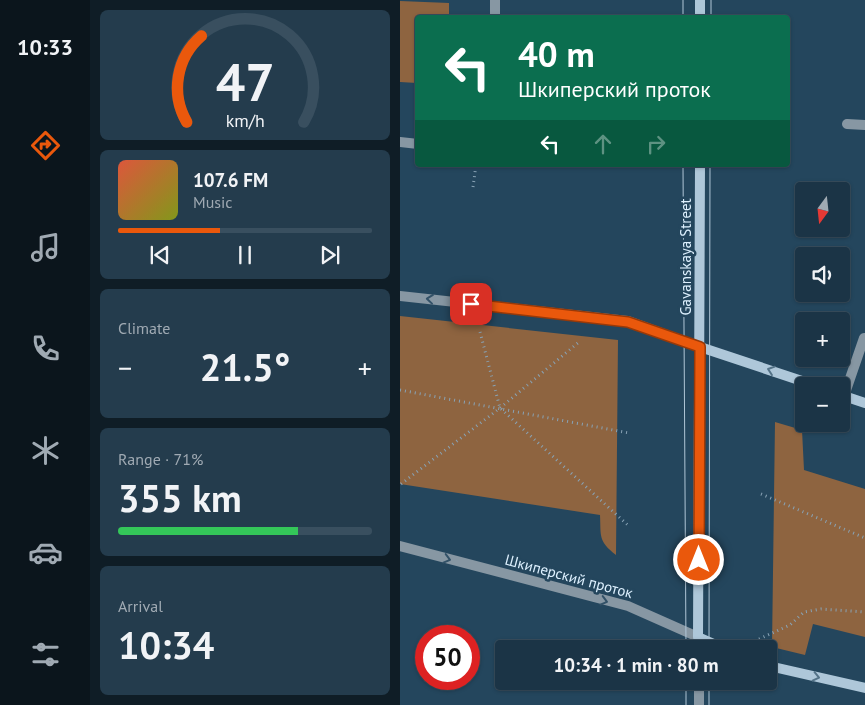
<!DOCTYPE html>
<meta charset="utf-8">
<style>
body{margin:0;font-family:"PT Sans",sans-serif;background:#243c4d;color:#f1f3f6;height:100vh;display:flex;flex-direction:column;font-size:19px;white-space:nowrap}
*{box-sizing:border-box;margin:0}
p{font-size:16px;color:#a0aab3}
.icon{flex:none;width:28px;height:28px;fill:none;stroke:currentColor;stroke-width:2;stroke-linecap:round;stroke-linejoin:round}
.map{position:relative;flex:1;overflow:hidden}
.sheet{display:flex;flex-direction:column;gap:10px;padding:10px;background:#0f1d26;width:310px}
.sheet>*{flex:none}
.top-card{position:absolute;left:15px;top:15px;width:375px;height:152px;border-radius:5px;box-shadow:0 1px 4px #0004,0 0 0 1px #394f5f;background:#0b6e4f;color:#fff;overflow:hidden}
.needle{width:32px;rotate:195deg}
.controls{position:absolute;left:395px;top:182px;display:grid;gap:10px}
.controls a{display:grid;place-items:center;width:55px;height:55px;border-radius:5px;background:#1b3446;box-shadow:0 1px 4px #0004,0 0 0 1px #394f5f;font-size:25px}
.speed{position:absolute;left:15px;top:625px;display:flex;gap:10px;font-size:25px;font-weight:700;text-align:center}
.speed>*{display:grid;place-content:center;width:65px;height:65px;border-radius:50%;background:#1b3446;box-shadow:0 1px 4px #0004,0 0 0 1px #394f5f;line-height:1}
.speed .limit{border:8px solid #d22;background:#fff;color:#111}
.pin{position:absolute;display:grid;place-items:center;width:42px;height:42px;color:#fff;margin:-21px;border-radius:10px;box-shadow:0 2px 8px #0006}
.me{position:absolute;width:55px;margin:-28px;rotate:0deg;stroke-linejoin:round;filter:drop-shadow(0 0 4px #0008)}
.turn{display:flex;align-items:center;gap:18px;height:105px;padding:0 20px;font-size:22px}
.turn .icon{width:65px;height:65px;stroke-width:2.5}
.turn b{display:block;font-size:35px;line-height:42px}
.lanes{display:flex;align-items:center;height:48px;padding:0 20px;background:#0003;justify-content:center;gap:25px;direction:ltr}
.lanes .off{opacity:.35}
.big{font-size:38px;font-weight:600;line-height:1.1}
.sheet .widget{flex:1;display:flex;flex-direction:column;justify-content:center;gap:8px;min-width:0;padding:0 18px;border-radius:8px;background:#243c4d}
.sheet .dial{align-items:center;gap:0}
.dial svg{height:130px;overflow:visible;fill:none;stroke:#394f5f;stroke-width:7;stroke-linecap:round;text-anchor:middle}
.dial text{fill:#f1f3f6;stroke:none}
.song{display:flex;align-items:center;gap:15px}
.cover{width:60px;height:60px;border-radius:8px;background:linear-gradient(135deg,hsl(10 70% 55%),hsl(70 70% 35%))}
.played{height:5px;border-radius:2px;background:linear-gradient(90deg,#ea580c 40%,#394f5f 40%)}
.keys{display:flex;justify-content:space-around;direction:ltr}
.heat{display:flex;justify-content:space-between;align-items:center;font-size:28px;direction:ltr}
.charge{height:8px;border-radius:4px;background:linear-gradient(90deg,#34c759 71%,#394f5f 0)}
.trip{position:absolute;left:95px;top:640px;width:282px;height:50px;border-radius:5px;background:#1b3446;box-shadow:0 1px 4px #0004,0 0 0 1px #394f5f;font-weight:600;line-height:50px;text-align:center}
main{display:flex;flex:1;min-height:0}
.tab-bar{display:flex;flex-direction:column;width:90px;justify-content:space-around;align-items:center;background:#0b151c;color:#a0aab3}
.tab-bar .icon{width:35px;height:35px}
.tab-bar .on{color:#ea580c}
.tab-bar b{font-size:22px;color:#f1f3f6}
.map>svg:first-child{display:block}
.green{fill:#8e6440}
.lines{fill:none;stroke-linecap:round;stroke-linejoin:round}
.path{stroke:#89a3b5;stroke-width:3;stroke-dasharray:1 4;stroke-linecap:butt}
.service{stroke:#8797a3;stroke-width:10}
.minor{stroke:#8797a3;stroke-width:10}
.tertiary{stroke:#8797a3;stroke-width:10}
.secondary{stroke:#aec7d9;stroke-width:10}
.tram{stroke:#b0c6d7;stroke-width:1}
.oneway{stroke:#335268}
.oneway2{stroke:#547388}
.route-casing{stroke:#983908;stroke-width:12}
.route{stroke:#ea580c;stroke-width:9}
.labels{text-anchor:middle;dominant-baseline:central;stroke-width:5;stroke-linejoin:round;paint-order:stroke}
.street-label{font-size:15px;fill:#ddf0fe;stroke:#24465d}
</style>
<main>
<nav class="tab-bar">
<b>10:33</b>
<svg class="icon on" aria-label="directions" viewBox="0 0 24 24"><path d="M12 3l9 9-9 9-9-9zM9 14v-3h6M13 9l2 2-2 2"/></svg>
<svg class="icon" aria-label="music" viewBox="0 0 24 24"><path d="M9 18V5l10-2v13"/><circle cx="6" cy="18" r="3"/><circle cx="16" cy="16" r="3"/></svg>
<svg class="icon" aria-label="phone" viewBox="0 0 24 24"><path d="M5 4h4l2 5-3 2q2 4 5 5l2-3 5 2v4C11 20 4 13 5 4z"/></svg>
<svg class="icon" aria-label="climate" viewBox="0 0 24 24"><path d="M12 3v18M4 7l16 10M4 17L20 7"/></svg>
<svg class="icon" aria-label="car" viewBox="0 0 24 24"><path d="M5 17H2v-5l4-1 3-4h7l3 4 3 1v5h-3M9 17h6M6 11h13"/><circle cx="7" cy="17" r="2"/><circle cx="17" cy="17" r="2"/></svg>
<svg class="icon" aria-label="filters" viewBox="0 0 24 24"><path d="M4 7h16M4 17h16"/><circle cx="9" cy="7" r="2"/><circle cx="15" cy="17" r="2"/></svg>
</nav>
<section class="sheet">
<div class="widget dial"><svg viewBox="0 0 100 80">
<path d="M14 69A42 42 0 1 1 86 69"/>
<path d="M14 69A42 42 0 0 1 23 16" stroke="#ea580c"/>
<text x="50" y="56" font-size="32" font-weight="700">47</text>
<text x="50" y="72" font-size="11">km/h</text>
</svg></div>
<div class="widget">
<div class="song"><i class="cover"></i><div><b>107.6 FM</b><p>Music</p></div></div>
<div class="played"></div>
<div class="keys"><svg class="icon" aria-label="previous" viewBox="0 0 24 24"><path d="M18 5L8 12l10 7zM5 5v14"/></svg><svg class="icon" aria-label="pause" viewBox="0 0 24 24"><path d="M8 5v14M16 5v14"/></svg><svg class="icon" aria-label="next" viewBox="0 0 24 24"><path d="M6 5l10 7-10 7zM19 5v14"/></svg></div>
</div>
<div class="widget"><p>Climate</p>
<div class="heat"><a>−</a><b class="big">21.5°</b><a>+</a></div>
</div>
<div class="widget"><p>Range · 71%</p><b class="big">355 km</b><div class="charge"></div></div>
<div class="widget"><p>Arrival</p><b class="big">10:34</b></div>
</section>
<div class="map">
<svg width="465" height="705" viewBox="0 0 465 705">
<rect width="100%" height="100%" fill="#24465d"/>
<g class="green">
<polygon points="0,1 49,3 49,17 18,18 17,83 0,82"/>
<path d="M0 316 218 340 216 555C198 541 201 536 200 515L0 484Z"/>
<polygon points="375,422 402,430 404,470 465,489 465,637 413,624 405,655 372,647"/>
</g>
<g class="lines">
<g class="path">
<polyline points="73,187 76,165"/>
<polyline points="80,332 100,408 230,527"/>
<polyline points="0,390 229,433"/>
<polyline points="1,484 100,408 179,342"/>
<polyline points="361,494 465,538"/>
<polyline points="359,639 390,625 404,612 421,609 465,612"/>
</g>
<g class="service">
<polyline points="95,18 95,0"/>
<polyline points="447,124 465,125"/>
<polyline points="0,142 18,144"/>
<polyline points="444,396 464,338"/>
</g>
<g class="minor">
<polyline points="0,296 228,321 300,347"/>
<polyline points="0,546 228,606 298,637"/>
</g>
<g class="tertiary">
<polyline points="298,637 299,649"/>
<polyline points="299,681 299,705"/>
</g>
<g class="secondary">
<polyline points="300,18 300,0"/>
<polyline points="300,165 298,637 325,649"/>
<polyline points="300,347 417,386"/>
<polyline points="441,395 465,403"/>
<polyline points="369,666 465,688"/>
</g>
<g class="tram">
<polyline points="283,18 283,0"/>
<polyline points="311,18 311,0"/>
<polyline points="283,165 286,649"/>
<polyline points="309,649 310,165"/>
<polyline points="286,681 286,705"/>
<polyline points="309,705 309,681"/>
</g>
</g>
<defs><path id="oneway-chevron" d="M-2-3.5L2.5 0L-2 3.5" fill="none" stroke-width="1.6" stroke-linecap="round" stroke-linejoin="round" transform="scale(1.25)"/></defs>
<g class="oneway">
<use href="#oneway-chevron" transform="translate(30 299) rotate(-174)"/>
<use href="#oneway-chevron" transform="translate(47 559) rotate(15)"/>
<use href="#oneway-chevron" transform="translate(204 601) rotate(15)"/>
</g>
<g class="oneway2">
<use href="#oneway-chevron" transform="translate(371 370) rotate(-161)"/>
<use href="#oneway-chevron" transform="translate(416 677) rotate(13)"/>
</g>
<g class="lines">
<defs>
<polyline id="route" points="71,304 228,322 300,347 299,560"/>
</defs>
<use href="#route" class="route-casing"/>
<use href="#route" class="route"/>
</g>
<g class="labels">
<g class="street-label">
<text transform="translate(285 257) rotate(-90)">Gavanskaya Street</text>
<text transform="translate(169 576) rotate(15)">Шкиперский проток</text>
</g>
</g>
</svg>
<div class="controls">
<a><svg class="needle" viewBox="-14 -14 28 28"><path d="M0-13l5 13h-10z" fill="#e53935"/><path d="M0 13l5-13h-10z" fill="#a0aab3"/></svg></a>
<a><svg class="icon" aria-label="sound" viewBox="0 0 24 24"><path d="M4 9h4l5-4v14l-5-4H4zM17 9q2 3 0 6"/></svg></a>
<a>+</a>
<a>−</a>
</div>
<div class="speed"><div class="limit">50</div></div>
<div class="pin" style="left:71px;top:304px;background:#d93025"><svg class="icon" aria-label="arrive" viewBox="0 0 24 24"><path d="M6 21V4h12l-3 4 3 4H6"/></svg></div>
<svg class="me" style="left:299px;top:560px" viewBox="-20 -20 40 40"><circle r="17" fill="#ea580c" stroke="#fff" stroke-width="3"/><path d="M0-11L8 9 0 5-8 9z" fill="#fff"/></svg>
<div class="trip">10:34 · 1 min · 80 m</div>
<div class="top-card">
<div class="turn"><svg class="icon" aria-label="left" viewBox="0 0 24 24"><path d="M17 20v-9H6M10 6l-5 5 5 5"/></svg><div><b>40 m</b>Шкиперский проток</div></div>
<div class="lanes"><svg class="icon" aria-label="left" viewBox="0 0 24 24"><path d="M17 20v-9H6M10 6l-5 5 5 5"/></svg><svg class="icon off" aria-label="ahead" viewBox="0 0 24 24"><path d="M12 20V5M6 11l6-6 6 6"/></svg><svg class="icon off" aria-label="right" viewBox="0 0 24 24"><path d="M7 20v-9h11M14 6l5 5-5 5"/></svg></div>
</div>
</div>
</main>
